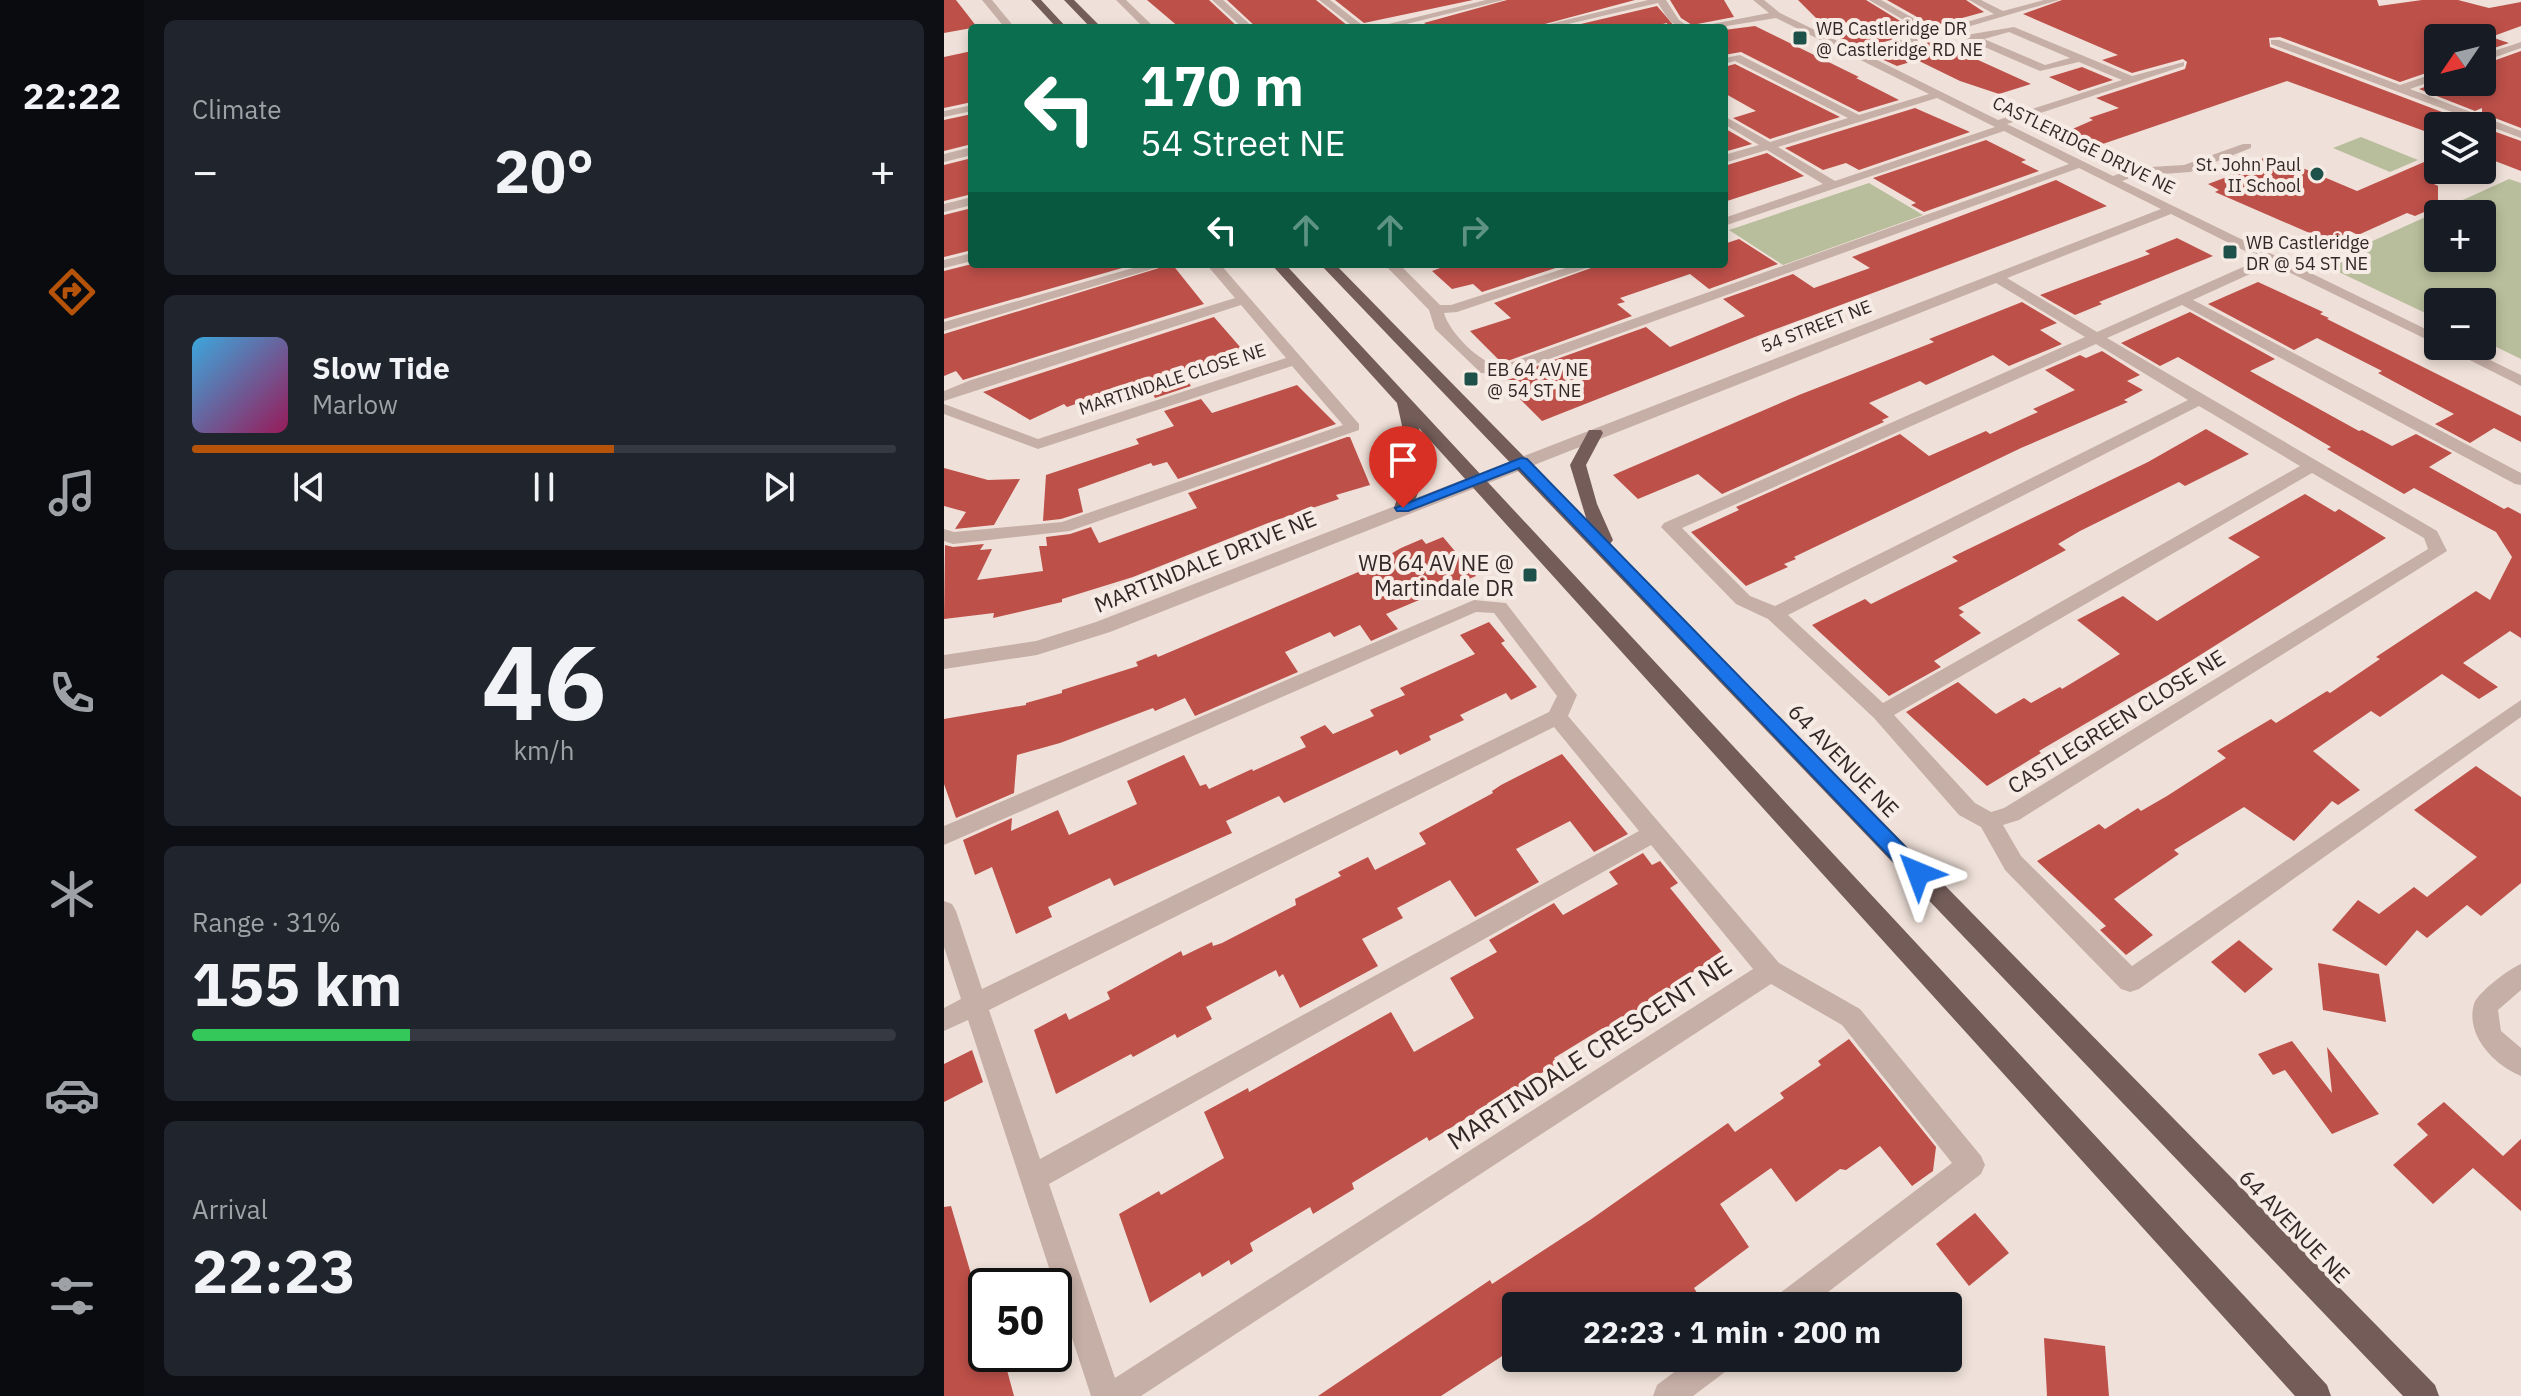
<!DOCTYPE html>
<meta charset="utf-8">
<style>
body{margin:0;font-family:"IBM Plex Sans",sans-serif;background:#20242c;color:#f1f3f6;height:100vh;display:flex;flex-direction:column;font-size:30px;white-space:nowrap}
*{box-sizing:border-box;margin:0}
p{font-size:26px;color:#9ea1a6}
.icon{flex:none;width:44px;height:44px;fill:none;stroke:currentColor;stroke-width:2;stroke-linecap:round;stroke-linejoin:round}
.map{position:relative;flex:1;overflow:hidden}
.side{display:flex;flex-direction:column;gap:20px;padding:20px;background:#0d0f14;width:800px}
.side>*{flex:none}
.guide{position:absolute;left:24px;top:24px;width:760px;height:244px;border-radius:8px;box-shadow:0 4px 12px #0003;background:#0b6e4f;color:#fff;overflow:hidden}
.needle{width:52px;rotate:235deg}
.controls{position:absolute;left:1480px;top:24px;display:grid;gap:16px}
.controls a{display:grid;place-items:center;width:72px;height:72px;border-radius:8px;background:#171b24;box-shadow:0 4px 12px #0003;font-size:40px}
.speed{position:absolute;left:24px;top:1268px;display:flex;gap:16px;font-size:40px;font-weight:700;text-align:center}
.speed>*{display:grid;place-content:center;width:104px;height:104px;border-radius:50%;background:#171b24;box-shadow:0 4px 12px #0003;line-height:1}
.speed .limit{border:4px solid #111;border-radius:12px;background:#fff;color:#111}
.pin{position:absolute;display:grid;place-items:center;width:68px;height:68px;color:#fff;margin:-82px -34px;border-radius:50% 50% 50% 0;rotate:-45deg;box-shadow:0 0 8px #0007}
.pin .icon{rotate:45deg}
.me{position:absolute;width:88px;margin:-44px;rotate:316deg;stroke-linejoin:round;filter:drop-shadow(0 0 6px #0008)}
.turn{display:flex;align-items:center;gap:28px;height:168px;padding:0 40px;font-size:36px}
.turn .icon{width:104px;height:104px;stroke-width:2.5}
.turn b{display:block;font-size:56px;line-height:68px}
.lanes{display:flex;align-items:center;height:76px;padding:0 40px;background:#0003;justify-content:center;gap:40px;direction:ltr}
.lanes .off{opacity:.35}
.big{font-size:60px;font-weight:700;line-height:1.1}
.side .tile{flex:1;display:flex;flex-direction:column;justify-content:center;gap:12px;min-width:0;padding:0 28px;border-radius:12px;background:#20242c}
.side .dial{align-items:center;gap:0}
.dial b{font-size:104px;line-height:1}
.song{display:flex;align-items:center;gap:24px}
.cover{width:96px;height:96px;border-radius:12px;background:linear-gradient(135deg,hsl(200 70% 55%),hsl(330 70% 35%))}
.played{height:8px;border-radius:4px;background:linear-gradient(90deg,#b45309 60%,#363941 60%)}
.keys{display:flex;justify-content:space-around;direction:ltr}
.heat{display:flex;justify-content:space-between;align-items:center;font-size:44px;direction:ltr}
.charge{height:12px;border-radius:6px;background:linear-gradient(90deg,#34c759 31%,#363941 0)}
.trip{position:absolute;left:558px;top:1292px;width:460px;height:80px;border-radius:8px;background:#171b24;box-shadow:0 4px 12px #0003;font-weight:700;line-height:80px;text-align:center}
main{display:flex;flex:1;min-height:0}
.tab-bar{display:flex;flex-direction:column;width:144px;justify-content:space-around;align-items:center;background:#090b0e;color:#9ea1a6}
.tab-bar .icon{width:56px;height:56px}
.tab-bar .on{color:#b45309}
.tab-bar b{font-size:36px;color:#f1f3f6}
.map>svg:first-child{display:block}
.green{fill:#b8bd9b;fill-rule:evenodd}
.building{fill:#bd5049}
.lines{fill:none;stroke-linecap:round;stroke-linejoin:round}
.minor{fill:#c6afa6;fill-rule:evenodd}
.major{fill:#745d59;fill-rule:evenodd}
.route{fill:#1a73e8;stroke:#114b97;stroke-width:2}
.poi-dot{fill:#1f514b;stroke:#f7ece5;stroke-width:3}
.labels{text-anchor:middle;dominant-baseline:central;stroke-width:8;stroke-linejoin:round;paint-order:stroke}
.far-poi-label{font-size:18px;fill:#332827;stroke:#f7ece5;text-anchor:start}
.far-street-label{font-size:18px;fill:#332827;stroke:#f7ece5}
.street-label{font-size:22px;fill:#332827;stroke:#f7ece5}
.poi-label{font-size:22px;fill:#332827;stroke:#f7ece5;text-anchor:end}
.near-street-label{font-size:26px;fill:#332827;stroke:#f7ece5}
</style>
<main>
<nav class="tab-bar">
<b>22:22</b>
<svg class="icon on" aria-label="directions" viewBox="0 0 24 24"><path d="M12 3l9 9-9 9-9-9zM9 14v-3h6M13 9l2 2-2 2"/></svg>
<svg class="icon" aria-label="music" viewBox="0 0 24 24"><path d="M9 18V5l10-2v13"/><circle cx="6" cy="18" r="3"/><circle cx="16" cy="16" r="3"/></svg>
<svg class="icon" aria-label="phone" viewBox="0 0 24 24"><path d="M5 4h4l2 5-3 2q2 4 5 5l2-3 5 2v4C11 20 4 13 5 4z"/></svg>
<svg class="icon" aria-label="climate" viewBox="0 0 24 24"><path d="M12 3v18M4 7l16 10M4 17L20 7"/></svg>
<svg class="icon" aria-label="car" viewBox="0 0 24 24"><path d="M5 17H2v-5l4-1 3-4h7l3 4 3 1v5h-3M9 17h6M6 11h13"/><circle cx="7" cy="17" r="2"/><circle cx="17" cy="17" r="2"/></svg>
<svg class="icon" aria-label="filters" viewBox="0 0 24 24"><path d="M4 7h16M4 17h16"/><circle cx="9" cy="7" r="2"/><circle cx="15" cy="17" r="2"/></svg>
</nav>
<section class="side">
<div class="tile"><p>Climate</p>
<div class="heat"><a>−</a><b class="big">20°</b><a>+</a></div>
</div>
<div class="tile">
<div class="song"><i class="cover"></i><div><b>Slow Tide</b><p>Marlow</p></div></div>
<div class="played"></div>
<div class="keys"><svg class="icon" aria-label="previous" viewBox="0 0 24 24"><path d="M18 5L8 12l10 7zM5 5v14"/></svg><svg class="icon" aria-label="pause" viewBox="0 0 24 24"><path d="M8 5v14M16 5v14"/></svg><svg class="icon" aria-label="next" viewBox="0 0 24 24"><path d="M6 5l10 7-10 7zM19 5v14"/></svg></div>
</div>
<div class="tile dial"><b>46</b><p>km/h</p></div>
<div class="tile"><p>Range · 31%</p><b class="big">155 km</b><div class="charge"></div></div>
<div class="tile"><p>Arrival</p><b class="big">22:23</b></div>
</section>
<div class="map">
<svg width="1577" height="1396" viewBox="0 0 1577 1396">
<rect width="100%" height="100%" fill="#efe1d9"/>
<g class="green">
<polygon points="1417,137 1474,160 1446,172 1389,148"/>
<path d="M1565 179 1577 183V359L1538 340V302H1494V319L1378 264ZM1538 214V258H1494V214Z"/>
<polygon points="925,183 979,215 839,265 785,230"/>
</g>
<g class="building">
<polygon points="0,0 12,0 33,27 0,33"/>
<polygon points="203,0 265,0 295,28 236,28"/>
<polygon points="283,0 372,0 404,26 313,28"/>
<polygon points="391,0 529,0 420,23"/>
<polygon points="563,0 691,0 586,28 488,28 480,23"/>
<polygon points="726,0 780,0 790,17 748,25 737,18"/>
<polygon points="854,0 922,0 974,32 916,49 890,36"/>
<polygon points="943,0 1022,0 1040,12 989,26"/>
<polygon points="1118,0 1433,0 1435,6 1478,0 1514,0 1545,8 1577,2 1577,26 1547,37 1565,43 1538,52 1538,38 1494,38 1494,69 1456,82 1336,37 1325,38 1326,47 1514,118 1494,126 1494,136 1343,81 1147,148 1117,134 1149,120 1145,118 1175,108 1152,98 1241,69 1243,62 1239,59 1188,73 1158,60 1174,55 1079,14"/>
<polygon points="713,6 732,28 724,28 723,23 702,28 661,28 656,25 620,28"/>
<polygon points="811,26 915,77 912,78 955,100 915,112 797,52 780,55 780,30"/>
<polygon points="990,40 1087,84 1055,94 1016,81 973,60 953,66 933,57"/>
<polygon points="28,51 28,102 0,108 0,57"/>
<polygon points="1577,51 1577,128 1538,113 1538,108 1531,111 1475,89 1495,82 1538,82 1538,65"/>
<polygon points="791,64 896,117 826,139 789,118 812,111 780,93 780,67"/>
<polygon points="1138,67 1169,80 1135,91 1105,77"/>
<polygon points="971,108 1026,132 915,170 902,163 879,170 841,148"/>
<polygon points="28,114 28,144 0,151 0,120"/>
<polygon points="1538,127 1577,141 1577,171 1538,156"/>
<polygon points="780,128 808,144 780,152"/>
<polygon points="1042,140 1082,160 1077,162 1095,171 980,212 967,205 972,203 929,178"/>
<polygon points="823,153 860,176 780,202 780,166"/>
<polygon points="1328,155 1413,191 1494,156 1494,181 1488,183 1494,186 1494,206 1471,216 1463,213 1414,235 1408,232 1386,242 1271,192 1275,190 1264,184 1291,174 1285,171"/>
<polygon points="28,158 28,194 0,201 0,165"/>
<polygon points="1112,180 1163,206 821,333 598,421 576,399 580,397 563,380 573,377 571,374 702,327 726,347 801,316 779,299 849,274 870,288 926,268 908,257"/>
<polygon points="28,208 28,250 0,257 0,215"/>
<polygon points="1233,238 1269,256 1155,302 1158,304 1131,315 1096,295 1206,254 1201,251"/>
<polygon points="795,239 834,264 765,289 746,274 676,298 681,302 673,304 688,316 558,363 526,331 567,318 550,303 658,264 780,264 780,244"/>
<polygon points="28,264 192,264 0,319 0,271"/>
<polygon points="228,264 260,304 19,380 12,371 0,376 0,334"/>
<polygon points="491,264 624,264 538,292 529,284 508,289 488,271 496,268"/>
<polygon points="1314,282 1379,312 1376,314 1385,318 1383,319 1577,416 1577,442 1550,428 1526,443 1491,424 1510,414 1434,373 1438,371 1373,338 1350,350 1264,304"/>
<polygon points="1078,302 1113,323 1096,330 1118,344 1065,366 1049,355 982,385 976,381 925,403 945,417 938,420 940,422 778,494 754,474 694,499 669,475 855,395 990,342 985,339"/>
<polygon points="1246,312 1331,359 1306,371 1415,431 1418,430 1448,446 1472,434 1508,453 1485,467 1560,509 1564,507 1577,514 1577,638 1566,631 1519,663 1554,687 1535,699 1498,674 1436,717 1427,711 1369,751 1416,790 1394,805 1388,801 1350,841 1300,807 1230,850 1235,854 1170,899 1209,935 1182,955 1156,930 1162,926 1093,861 1155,824 1161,829 1194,808 1197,811 1223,796 1282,758 1273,751 1327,719 1332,723 1383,691 1386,693 1436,659 1432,657 1532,591 1546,600 1568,557 1552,532 1470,488 1460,494 1383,449 1387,447 1234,357 1216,366 1177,343"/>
<polygon points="270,317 304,356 240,376 247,386 211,398 205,387 152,403 149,398 123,407 120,404 86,420 39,392"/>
<polygon points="1158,351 1196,375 1183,381 1199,390 1180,400 1184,402 1077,448 850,557 852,559 840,564 844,567 802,586 747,532 795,510 792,507 956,434 985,456 1042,431 1046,434 1094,412 1089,409 1131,390 1101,370 1136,355 1142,358"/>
<polygon points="353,385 392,424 234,479 223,462 209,466 207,463 134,489 139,512 117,519 99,521 102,475 195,444 192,439 230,426 220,411 257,399 268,413"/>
<polygon points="1262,429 1305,454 1241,486 1235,482 1136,531 1114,544 1122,550 1014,608 1020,612 1015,615 1037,633 990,661 997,667 945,696 868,625 921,599 927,604 1014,561 1008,557 1204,462"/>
<polygon points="403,437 406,437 426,485 392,495 395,499 324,523 189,577 118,599 118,602 49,618 50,613 0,619 1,545 9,547 40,544 36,550 48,549 33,580 99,571 95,546 103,546 102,537 126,534 147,527 155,543 253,508 244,493"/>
<polygon points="0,468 44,480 76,479 50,525 11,529 22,512 0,506"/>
<polygon points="1361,494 1391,512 1395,509 1442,538 1226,674 1095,751 1097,753 1043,786 962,712 1014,682 1052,714 1080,698 1087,703 1116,687 1118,689 1176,654 1133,620 1179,596 1213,621 1316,557 1284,538"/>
<polygon points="499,537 532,576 442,614 454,629 427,641 416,625 390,637 386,632 341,652 354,672 251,716 241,698 211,711 209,708 116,743 73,755 70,793 12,818 0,784 0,719 82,705 82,703 118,693 118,690 194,666 192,662 212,654 214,657 445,559 443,556 457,548 478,539 482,544"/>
<polygon points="545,622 561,641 557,643 593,687 567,700 562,693 516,715 520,720 485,736 487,740 456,755 453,750 340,803 335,796 282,821 288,833 170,886 166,878 104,907 108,917 72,934 48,867 31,875 19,840 68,818 67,831 114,810 125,835 193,804 183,781 240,755 256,786 262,784 265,789 308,769 309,771 362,747 356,737 381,725 389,734 430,716 426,710 461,695 456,688 531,654 516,635"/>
<polygon points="618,754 684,834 650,852 626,821 572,849 595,882 531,917 506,880 453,908 459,918 418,939 434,966 356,1008 339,974 335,977 332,970 262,1007 268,1019 233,1038 231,1034 189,1057 187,1054 112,1094 90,1030 122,1013 125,1020 166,999 163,992 237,951 239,956 268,942 269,946 278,943 352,905 351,899 397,876 394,872 424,857 431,870 482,844 475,833 549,793 548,791 557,785"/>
<polygon points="1532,766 1577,797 1577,883 1537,916 1523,905 1483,938 1473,930 1442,966 1388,930 1414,900 1435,914 1470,887 1483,897 1533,857 1470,810"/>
<polygon points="699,853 708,865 716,861 734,883 726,888 779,953 730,984 733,988 660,1033 659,1028 610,1058 614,1063 485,1141 483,1137 408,1183 410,1189 369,1214 366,1207 306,1243 309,1251 287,1265 285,1260 258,1277 256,1272 206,1303 175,1214 215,1191 217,1195 280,1158 260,1112 304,1088 305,1092 447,1012 470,1052 530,1018 506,978 553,952 545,940 610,903 619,915 674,884 665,872"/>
<polygon points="1295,940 1329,969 1301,993 1267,962"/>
<polygon points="1374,963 1435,974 1442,1022 1379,1010"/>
<polygon points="905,1039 992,1147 989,1171 968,1186 936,1146 902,1170 896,1169 852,1202 827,1168 776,1204 805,1247 750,1288 761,1306 572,1306 572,1347 497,1396 374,1396 546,1280 548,1284 646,1220 784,1123 791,1132 840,1098 836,1093 877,1065 874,1061"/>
<polygon points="1348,1041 1388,1093 1383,1047 1435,1114 1388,1134 1341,1070 1329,1075 1314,1054"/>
<polygon points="28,1050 39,1082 0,1102 0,1064"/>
<polygon points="1500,1102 1559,1156 1577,1139 1577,1211 1529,1168 1489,1204 1449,1165 1484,1135 1473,1124"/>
<polygon points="7,1206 32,1291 28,1294 42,1354 47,1367 60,1359 70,1396 0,1396 0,1207"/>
<polygon points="1031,1213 1065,1253 1025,1286 992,1244"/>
<polygon points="1100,1338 1161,1346 1165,1396 1103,1396"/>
</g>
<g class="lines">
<g class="minor">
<polygon points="38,0 48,0 71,28 61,28"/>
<polygon points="172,0 182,0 211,28 200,28"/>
<polygon points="268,0 279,0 310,28 299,28"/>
<polygon points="375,0 386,0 422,28 411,28"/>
<polygon points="542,0 560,0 446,28 428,28"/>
<path d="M704 0H722L735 20 747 28C728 28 724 19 714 3L607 28H589Z"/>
<path d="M809 0H820L836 13 916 52 982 33 925 0H937L992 31 1050 14 1025 0H1037L1059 11 1100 0H1115L925 56 1054 120 1178 80 1135 62 1096 71 1022 39V35L1070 27 1188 76 1240 62V66L1063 124 1169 176 1190 168 1240 165 1299 144H1307V148L1246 172 1192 176 1178 181 1494 335V345L1328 264 1249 300 1577 473V485L1571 484 1238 305 1163 338 1493 531 1503 551 1075 820 1059 825 1077 856 1188 966 1577 700V717L1195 989 1186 992 1177 989 1061 870 1037 827 1015 815 930 718 824 619 792 604 717 527 720 523 1141 337 1052 283 166 632 93 655 0 669V655L92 641 152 622 1217 209 1135 168 563 374 537 373 491 329 485 310 440 264H455L496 305H507L634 264H655L513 312 500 313C505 332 537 365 557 366L1125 164 1060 131 780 226V218L879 184 823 150 780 163V155L815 145 780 124V116L826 142 904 118 791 61 780 64V58L796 55 915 115 985 94 832 18 771 28H747L825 13ZM1065 32 1126 58 1101 65 1040 39ZM993 98 1051 127 891 181 834 147ZM1227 214 1317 259 1153 332 1063 278ZM1152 344 1244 400 831 606 806 596 738 528ZM1255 406 1356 466 939 703 844 615ZM1368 473 1480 538 1484 549 1060 808 1047 812 1031 803 950 715Z"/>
<polygon points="1327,40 1335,40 1456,85 1494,72 1494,79 1466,89 1577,131 1577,138 1327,44"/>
<polygon points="1577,42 1577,48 1538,62 1538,55"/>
<polygon points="28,105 28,111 0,117 0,111"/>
<polygon points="28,147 28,155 0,162 0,154"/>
<polygon points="28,197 28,205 0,212 0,204"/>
<polygon points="28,253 28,261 0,268 0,260"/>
<polygon points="203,264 225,264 0,331 0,322"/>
<polygon points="262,264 276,264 415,424 415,430 126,531 9,544 0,541 0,529 10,532 118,522 399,425 348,366 94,449 0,414 0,404 94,439 342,358 297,305 0,401 0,391 27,380 291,298"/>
<polygon points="1498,346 1517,346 1577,375 1577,386"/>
<path d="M530 600 562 603 633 695 624 716 835 963 916 1009 1037 1156 1041 1165 1037 1174 866 1306H827L832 1296 1008 1163 898 1025 827 984 197 1396H147L24 1020 0 1031V1008L17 999 0 947V901L8 904 12 911 38 989 605 712 613 696 550 613 532 612 0 845V826ZM610 727 695 831 96 1159 45 1010ZM707 845 809 969 171 1378 105 1184Z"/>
<path d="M1577 964V990L1554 1010 1557 1031 1577 1048V1076C1550 1065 1521 1035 1530 1004 1533 993 1566 968 1577 964Z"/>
<polygon points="749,1358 789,1358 785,1369 749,1396 709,1396 713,1385"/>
</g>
<g class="major">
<polygon points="87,0 97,0 123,28 113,28"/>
<polygon points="120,0 130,0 158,28 147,28"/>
<path d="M327 264H341L1383 1385 1387 1396H1351L475 428C482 458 481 485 465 512H453L450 508 463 468 462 444 453 403Z"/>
<polygon points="376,264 391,264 643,521 626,465 645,430 657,430 659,433 642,465 653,504 669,540 666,544 1491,1385 1495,1396 1459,1396"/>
</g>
</g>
<polygon class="route" points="577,458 583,459 981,867 984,873 981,879 974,882 967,879 575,468 464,511 453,511 451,508"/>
<g class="poi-dot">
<rect x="848" y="30" width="16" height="16" rx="4"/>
<circle cx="1373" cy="174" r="8"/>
<rect x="1278" y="244" width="16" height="16" rx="4"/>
<rect x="519" y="371" width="16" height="16" rx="4"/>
<rect x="578" y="567" width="16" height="16" rx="4"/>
</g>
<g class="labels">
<g class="far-poi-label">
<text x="872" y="28">WB Castleridge DR<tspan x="872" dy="21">@ Castleridge RD NE</tspan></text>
<text x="1357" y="164" text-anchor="end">St. John Paul<tspan x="1357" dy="21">II School</tspan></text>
<text x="1302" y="242">WB Castleridge<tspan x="1302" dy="21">DR @ 54 ST NE</tspan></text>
<text x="543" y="369">EB 64 AV NE<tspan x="543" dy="21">@ 54 ST NE</tspan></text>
</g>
<g class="far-street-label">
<text transform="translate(1140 145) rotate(26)">CASTLERIDGE DRIVE NE</text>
<text transform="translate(872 326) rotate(-21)">54 STREET NE</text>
<text transform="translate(228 379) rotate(-18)">MARTINDALE CLOSE NE</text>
</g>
<g class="street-label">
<text transform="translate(261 561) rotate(-22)">MARTINDALE DRIVE NE</text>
<text transform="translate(1172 721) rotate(-32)">CASTLEGREEN CLOSE NE</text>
<text transform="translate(900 760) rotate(46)">64 AVENUE NE</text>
<text transform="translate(1351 1226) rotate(46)">64 AVENUE NE</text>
</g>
<g class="poi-label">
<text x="570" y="562">WB 64 AV NE @<tspan x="570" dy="25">Martindale DR</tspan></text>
</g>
<g class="near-street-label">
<text transform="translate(645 1052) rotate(-33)">MARTINDALE CRESCENT NE</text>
</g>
</g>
</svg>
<div class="controls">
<a><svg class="needle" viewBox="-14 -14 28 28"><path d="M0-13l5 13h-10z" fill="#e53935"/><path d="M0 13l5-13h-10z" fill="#9ea1a6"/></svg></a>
<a><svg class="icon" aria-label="layers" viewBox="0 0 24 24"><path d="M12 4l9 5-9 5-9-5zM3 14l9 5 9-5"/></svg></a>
<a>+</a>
<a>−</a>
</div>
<div class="speed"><div class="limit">50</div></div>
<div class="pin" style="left:459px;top:508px;background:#d93025"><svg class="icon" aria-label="arrive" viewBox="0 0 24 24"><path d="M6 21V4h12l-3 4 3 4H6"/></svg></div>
<svg class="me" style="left:974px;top:873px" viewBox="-20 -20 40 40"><path d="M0-17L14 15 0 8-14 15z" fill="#1a73e8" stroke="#fff" stroke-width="4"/></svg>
<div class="trip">22:23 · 1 min · 200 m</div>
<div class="guide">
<div class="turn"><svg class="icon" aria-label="left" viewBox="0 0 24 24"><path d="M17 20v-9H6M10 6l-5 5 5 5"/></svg><div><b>170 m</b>54 Street NE</div></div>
<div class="lanes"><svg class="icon" aria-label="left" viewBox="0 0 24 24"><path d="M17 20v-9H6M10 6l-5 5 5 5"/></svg><svg class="icon off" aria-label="ahead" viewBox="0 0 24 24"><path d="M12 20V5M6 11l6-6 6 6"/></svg><svg class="icon off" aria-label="ahead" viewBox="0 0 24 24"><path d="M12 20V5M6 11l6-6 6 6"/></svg><svg class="icon off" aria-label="right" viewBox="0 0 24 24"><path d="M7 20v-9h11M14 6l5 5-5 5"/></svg></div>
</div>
</div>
</main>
